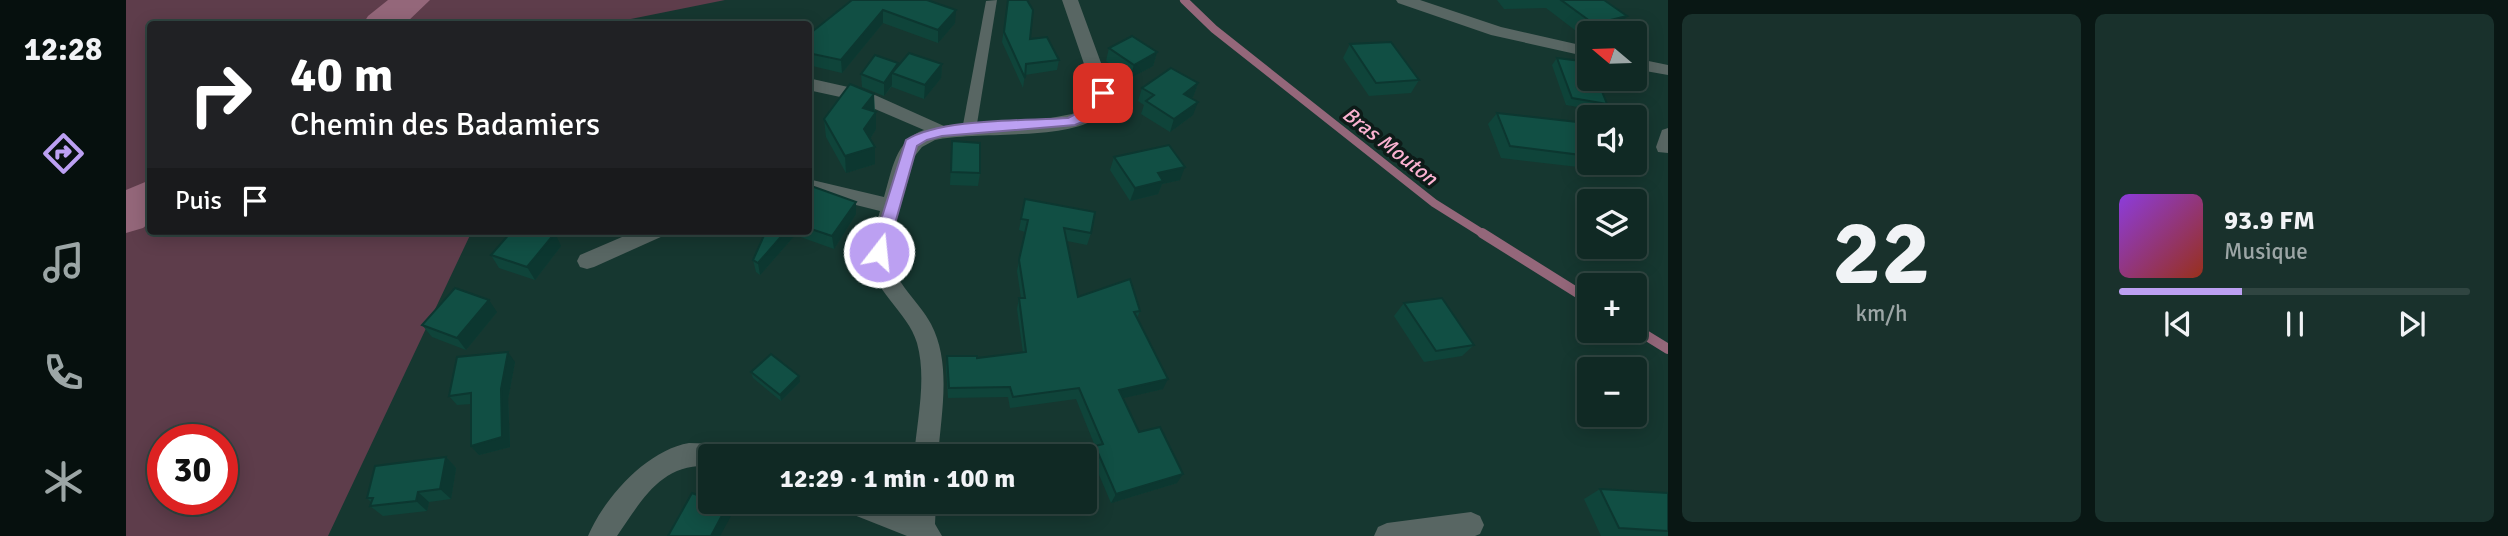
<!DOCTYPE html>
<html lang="fr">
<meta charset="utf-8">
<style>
body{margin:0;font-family:Signika,sans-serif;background:#19312c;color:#f1f3f6;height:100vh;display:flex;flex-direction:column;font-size:26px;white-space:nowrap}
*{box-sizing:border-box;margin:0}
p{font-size:23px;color:#9ca6a6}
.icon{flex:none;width:38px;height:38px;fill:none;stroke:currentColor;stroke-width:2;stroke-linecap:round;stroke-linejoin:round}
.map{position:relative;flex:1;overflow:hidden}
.drawer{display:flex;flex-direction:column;gap:14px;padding:14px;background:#091714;width:840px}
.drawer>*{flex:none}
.top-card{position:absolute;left:21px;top:21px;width:665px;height:214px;border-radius:7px;box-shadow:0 4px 18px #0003,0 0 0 2px #304541;background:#202124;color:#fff;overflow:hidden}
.needle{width:46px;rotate:289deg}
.fabs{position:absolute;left:1451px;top:21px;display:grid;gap:14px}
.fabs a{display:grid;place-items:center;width:70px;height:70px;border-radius:7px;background:#102924;box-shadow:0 4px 18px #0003,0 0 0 2px #304541;font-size:35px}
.speed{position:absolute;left:21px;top:424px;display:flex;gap:14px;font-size:35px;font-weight:700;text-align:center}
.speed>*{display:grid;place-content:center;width:91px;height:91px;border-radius:50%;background:#102924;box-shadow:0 4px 18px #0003,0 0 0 2px #304541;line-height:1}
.speed .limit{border:10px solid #d22;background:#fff;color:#111}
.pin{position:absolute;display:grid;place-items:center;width:60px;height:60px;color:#fff;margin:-30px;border-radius:14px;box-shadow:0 4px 10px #0006}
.me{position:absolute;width:77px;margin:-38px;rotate:16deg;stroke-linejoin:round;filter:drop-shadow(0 0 5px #0008)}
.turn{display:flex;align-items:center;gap:24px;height:147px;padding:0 28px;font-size:32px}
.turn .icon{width:91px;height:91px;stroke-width:2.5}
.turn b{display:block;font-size:49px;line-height:60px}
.then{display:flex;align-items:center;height:66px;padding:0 28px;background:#0003;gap:14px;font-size:26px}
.drawer .card{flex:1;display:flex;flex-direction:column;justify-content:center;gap:10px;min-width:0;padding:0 24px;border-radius:10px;background:#19312c}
.drawer .dial{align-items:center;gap:0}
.dial b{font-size:91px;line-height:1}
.song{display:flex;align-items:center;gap:21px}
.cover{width:84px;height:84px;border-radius:10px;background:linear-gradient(135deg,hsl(270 70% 55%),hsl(10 70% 35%))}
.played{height:7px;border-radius:4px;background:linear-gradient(90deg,#bca0f2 35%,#304541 35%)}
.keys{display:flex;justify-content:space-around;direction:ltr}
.drawer .tiles{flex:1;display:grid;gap:14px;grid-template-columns:repeat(2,1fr)}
.trip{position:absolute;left:572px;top:444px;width:399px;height:70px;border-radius:7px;background:#102924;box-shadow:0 4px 18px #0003,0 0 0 2px #304541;font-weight:700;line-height:70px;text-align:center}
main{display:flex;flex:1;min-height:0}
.menu{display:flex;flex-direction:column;width:126px;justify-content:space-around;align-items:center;background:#06100e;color:#9ca6a6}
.menu .icon{width:49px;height:49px}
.menu .active{color:#bca0f2}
.menu b{font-size:32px;color:#f1f3f6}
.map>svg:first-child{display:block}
.green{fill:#5e3d4b;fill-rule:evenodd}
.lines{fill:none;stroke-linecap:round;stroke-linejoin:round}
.stream-far1{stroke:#94677a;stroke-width:8}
.stream{stroke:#94677a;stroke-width:10}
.river{fill:#94677a;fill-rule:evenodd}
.lane{fill:#586663;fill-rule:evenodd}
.street{fill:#586663;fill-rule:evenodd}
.wall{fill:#0f443a}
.shaded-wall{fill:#0c3730}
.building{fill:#114f44;stroke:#0c3730;stroke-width:2}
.route{fill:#bca0f2;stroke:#7a689d;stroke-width:2}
.labels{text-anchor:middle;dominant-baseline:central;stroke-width:7;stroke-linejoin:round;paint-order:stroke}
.water-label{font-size:21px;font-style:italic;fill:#fbb2d1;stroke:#0d1b18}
</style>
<main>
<nav class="menu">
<b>12:28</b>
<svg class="icon active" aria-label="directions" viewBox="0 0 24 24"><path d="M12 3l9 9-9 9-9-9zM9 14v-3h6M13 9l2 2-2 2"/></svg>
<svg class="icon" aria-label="music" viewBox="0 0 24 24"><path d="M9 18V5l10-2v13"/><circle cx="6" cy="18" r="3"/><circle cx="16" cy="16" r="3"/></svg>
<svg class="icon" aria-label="phone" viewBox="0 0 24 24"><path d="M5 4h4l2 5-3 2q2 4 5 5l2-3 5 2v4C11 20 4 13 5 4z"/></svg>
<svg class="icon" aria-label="climate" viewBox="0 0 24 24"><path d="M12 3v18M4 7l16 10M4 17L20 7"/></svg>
</nav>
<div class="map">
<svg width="1542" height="536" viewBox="0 0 1542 536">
<rect width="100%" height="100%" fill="#163730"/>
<path class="green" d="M0 0H599L480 24H24V231H346L202 536H0ZM37 439H96V499H37Z"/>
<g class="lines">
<polyline class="stream-far1" points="1058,0 1088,29 1308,203 1359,235"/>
<g class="stream">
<polyline points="1356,233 1463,300"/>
<polyline points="1508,328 1542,349"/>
</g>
<g class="river">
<polygon points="262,0 304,0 279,24 237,24 242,16"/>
<polygon points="24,180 24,222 17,228 0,233 0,190"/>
</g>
<polygon class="lane" points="871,0 850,130 843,135 836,130 860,1"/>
<g class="street">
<path d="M936 0H952L986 93C983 101 979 111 972 117 942 141 849 131 809 140L796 147 788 157C784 176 762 242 764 256 768 283 793 301 805 324 826 364 815 414 812 457H788C791 420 801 379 791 343 782 311 742 288 743 252 743 239 751 223 754 211L682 193V179L758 197C766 171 769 140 798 130L728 100 682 90V78L740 91 818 126 914 120 946 114 961 106 968 93Z"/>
<polygon points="1270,0 1294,0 1375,27 1463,47 1463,57 1365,35 1272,3"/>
<polygon points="1508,58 1542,65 1542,75 1508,69"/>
<polygon points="1542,128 1542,153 1532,152 1530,147 1536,130"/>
<polygon points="510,231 540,231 537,236 468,267 461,269 454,267 451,261 454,255"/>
<path d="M563 443 594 444 617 449 620 457H584V466C535 463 516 500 491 536H462C478 498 521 450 563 443Z"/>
<polygon points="714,502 760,502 784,511 784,502 810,502 809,524 816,536 781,536 718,511"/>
<polygon points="1345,512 1354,516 1358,525 1354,534 1349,536 1248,536 1252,527 1261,523"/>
</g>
</g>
<g class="wall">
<polygon points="726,0 829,23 812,43 757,23 716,73 682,65 682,35"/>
<polygon points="882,0 904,39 933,60 931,70 899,75 897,88 876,42"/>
<polygon points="1371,0 1478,0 1501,16 1491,29 1472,33 1463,33 1463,35 1458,37 1420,8 1378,9"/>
<polygon points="1224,44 1293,80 1285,93 1243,96 1217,58"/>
<polygon points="983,48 1031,52 1027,66 1004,78 980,61"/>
<polygon points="1431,58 1481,104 1475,111 1440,105 1426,65"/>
<polygon points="772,63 772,66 816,64 815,78 798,99 766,87 766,86 758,96 736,87 735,74"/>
<polygon points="1072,83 1067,97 1065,98 1067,115 1044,132 1015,114 1018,105 1012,101 1016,88"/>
<polygon points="748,94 750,129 744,139 749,164 720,173 700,137 698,119"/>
<polygon points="1371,113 1463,133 1463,163 1465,163 1461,168 1375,158 1362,124"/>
<polygon points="826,141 854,173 852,186 824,185"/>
<polygon points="988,157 1054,180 1036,184 1032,194 1004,201 984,170"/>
<polygon points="682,189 730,214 708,249 669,235 634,275 630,272 627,260 640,231 682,231"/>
<polygon points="899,199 965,233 961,245 941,241 952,297 1014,311 1011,318 1037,389 997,398 1013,432 1051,483 985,503 965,456 969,446 950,399 884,408 882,397 822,398 820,367 821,356 851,358 897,353 891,309 893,298 895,298 891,271 899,232 893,230"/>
<polygon points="435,246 409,280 373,268 365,255"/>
<polygon points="1278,303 1348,345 1336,356 1298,362 1268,316"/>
<polygon points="371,312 340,350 306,337 296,325"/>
<polygon points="389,362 382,399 384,447 353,455 345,446 345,404 331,405 323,396"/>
<polygon points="625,372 674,382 655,401 627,378"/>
<polygon points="320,457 330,468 325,499 303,502 301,511 257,516 244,506 245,502 241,498"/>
<polygon points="1474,489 1542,493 1542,536 1475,536 1458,499"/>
</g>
<g class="shaded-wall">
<polygon points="757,10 757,23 716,73 715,60"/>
<polygon points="830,10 829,23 812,43 812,30"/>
<polygon points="1501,16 1491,29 1472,33 1463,33 1463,35 1458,37 1468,24"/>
<polygon points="1031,52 1027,66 1004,78 1008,65"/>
<polygon points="772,63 772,75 766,73 766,85 758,96 758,83"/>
<polygon points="816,64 815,78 798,99 799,85"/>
<polygon points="1072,83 1067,97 1053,107 1058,94"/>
<polygon points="748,94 748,111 737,108"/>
<polygon points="1072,102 1067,115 1044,132 1048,119"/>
<polygon points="750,112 750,129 739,147 738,129"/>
<polygon points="749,147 749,164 720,173 719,156"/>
<polygon points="1059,167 1054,180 1036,184 1032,194 1004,201 1009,188 1032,173"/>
<polygon points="730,202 730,214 708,249 706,236"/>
<polygon points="660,231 668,231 669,235 634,275 632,263"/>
<polygon points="429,233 435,246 409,280 401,267"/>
<polygon points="363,300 371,312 340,350 331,338"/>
<polygon points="382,352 389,362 382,399 384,447 353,455 345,446 375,389"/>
<polygon points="673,376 674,382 655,401 654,395"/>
<polygon points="1042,379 1037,389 989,400 993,390"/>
<polygon points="320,457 330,468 325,499 314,489"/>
<polygon points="1057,474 1051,483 985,503 990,494"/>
<polygon points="292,492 303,502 301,511 290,501"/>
<polygon points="601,506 605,516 594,536 585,536"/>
</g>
<g class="building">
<polygon points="726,0 801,0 830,10 812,30 757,10 715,60 682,53 682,35"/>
<polygon points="882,0 901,0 907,10 904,39 921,37 933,60 900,64 899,78 878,32"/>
<polygon points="1435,0 1478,0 1501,16 1468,24"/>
<polygon points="1006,36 1031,52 1008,65 983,48"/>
<polygon points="1265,42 1293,80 1250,83 1224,44"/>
<polygon points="783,53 816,64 799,85 766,73"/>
<polygon points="749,55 772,63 758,83 735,74"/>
<polygon points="1431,58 1463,62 1463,79 1471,79 1481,104 1446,98"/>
<polygon points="1045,68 1072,83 1058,94 1072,102 1048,119 1020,101 1028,95 1016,88"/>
<polygon points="724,84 748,94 737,108 750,112 738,129 749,147 719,156 698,119"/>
<polygon points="1371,113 1460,123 1463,133 1463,156 1384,146"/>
<polygon points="826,141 854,143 854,173 825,172"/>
<polygon points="1043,145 1059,167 1032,173 1037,181 1009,188 988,157"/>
<polygon points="688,187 730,202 706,236 682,228 682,189"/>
<polygon points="899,199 969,212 965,233 938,228 952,297 1004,279 1014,311 1008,312 1042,379 993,390 1013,432 1034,427 1057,474 990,494 969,446 977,444 953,388 887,397 884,387 823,388 821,356 851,356 851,358 900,352 893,298 899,298 893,260 902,220 895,219"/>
<polygon points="386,231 422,231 429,233 401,267 365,255"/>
<polygon points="640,231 660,231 632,263 627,260"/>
<polygon points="329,288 363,300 331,338 296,325"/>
<polygon points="1316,298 1348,345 1310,351 1278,303"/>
<polygon points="382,352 375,389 376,437 345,446 345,393 323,396 331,357"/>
<polygon points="645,354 673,376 654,395 625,372"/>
<polygon points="320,457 314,489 292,492 290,501 244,506 247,498 241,498 249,466"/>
<polygon points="1474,489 1542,493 1542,531 1493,528"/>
<polygon points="566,493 584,500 584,502 590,502 601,506 585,536 542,536"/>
</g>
<path class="route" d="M977 88 984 93C978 112 967 118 949 125L816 136 801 140 791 146 761 252 758 256H747L745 252 780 140C815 118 899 121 942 118 959 110 964 106 972 89Z"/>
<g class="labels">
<g class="water-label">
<text transform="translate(1264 146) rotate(38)">Bras Mouton</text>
</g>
</g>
</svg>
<div class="fabs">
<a><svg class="needle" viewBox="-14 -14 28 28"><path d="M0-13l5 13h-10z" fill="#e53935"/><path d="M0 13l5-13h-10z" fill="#9ca6a6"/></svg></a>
<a><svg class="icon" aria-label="sound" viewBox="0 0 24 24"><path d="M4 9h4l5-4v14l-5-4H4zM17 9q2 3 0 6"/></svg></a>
<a><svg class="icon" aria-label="layers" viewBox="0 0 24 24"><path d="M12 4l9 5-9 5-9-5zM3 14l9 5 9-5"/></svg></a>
<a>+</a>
<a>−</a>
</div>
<div class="speed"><div class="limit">30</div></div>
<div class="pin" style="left:977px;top:93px;background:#d93025"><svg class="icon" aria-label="arrive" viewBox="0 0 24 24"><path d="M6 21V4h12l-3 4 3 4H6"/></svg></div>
<svg class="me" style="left:753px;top:252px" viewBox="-20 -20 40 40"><circle r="17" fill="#bca0f2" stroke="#fff" stroke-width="3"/><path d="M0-11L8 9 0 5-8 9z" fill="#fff"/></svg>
<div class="trip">12:29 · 1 min · 100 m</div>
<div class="top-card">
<div class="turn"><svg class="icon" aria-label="right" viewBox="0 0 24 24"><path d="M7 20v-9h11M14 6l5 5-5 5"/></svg><div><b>40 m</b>Chemin des Badamiers</div></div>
<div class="then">Puis<svg class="icon" aria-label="arrive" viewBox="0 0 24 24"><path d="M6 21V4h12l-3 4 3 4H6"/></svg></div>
</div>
</div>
<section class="drawer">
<div class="tiles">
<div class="card dial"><b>22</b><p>km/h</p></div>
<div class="card">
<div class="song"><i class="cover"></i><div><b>93.9 FM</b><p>Musique</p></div></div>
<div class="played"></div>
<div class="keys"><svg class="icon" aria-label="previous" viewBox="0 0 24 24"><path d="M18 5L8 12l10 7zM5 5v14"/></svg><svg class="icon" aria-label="pause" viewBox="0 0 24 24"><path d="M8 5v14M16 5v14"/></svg><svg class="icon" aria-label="next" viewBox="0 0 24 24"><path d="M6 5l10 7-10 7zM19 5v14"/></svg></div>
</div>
</div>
</section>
</main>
